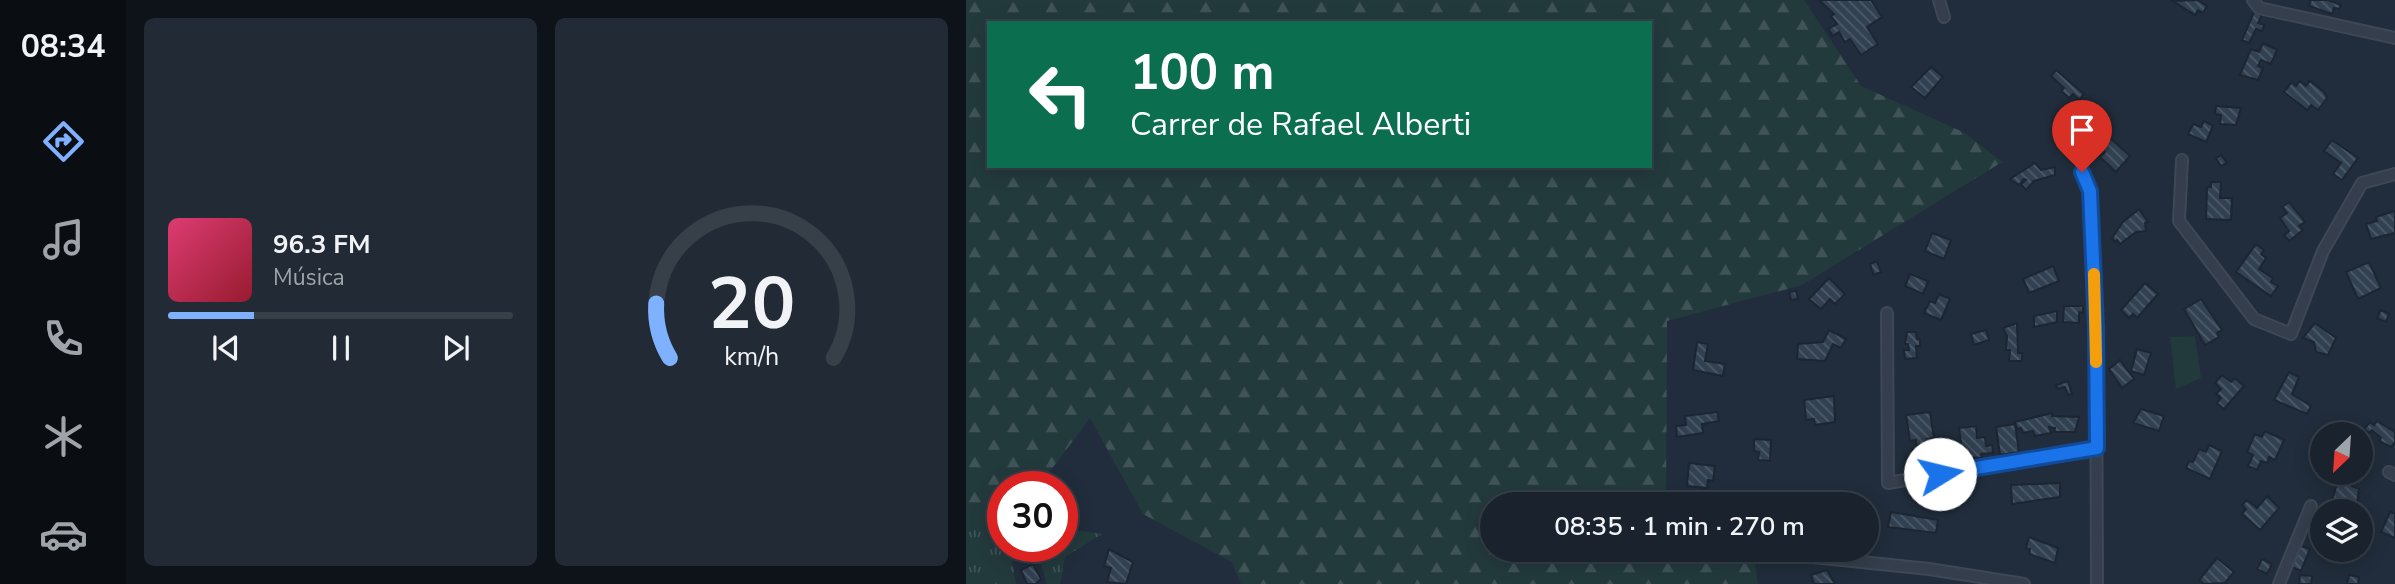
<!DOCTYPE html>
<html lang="es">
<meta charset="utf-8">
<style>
body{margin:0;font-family:"Nunito Sans",sans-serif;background:#222a35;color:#f1f3f6;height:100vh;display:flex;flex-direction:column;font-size:26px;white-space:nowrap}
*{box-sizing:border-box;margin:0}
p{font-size:23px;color:#9fa4aa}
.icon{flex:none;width:38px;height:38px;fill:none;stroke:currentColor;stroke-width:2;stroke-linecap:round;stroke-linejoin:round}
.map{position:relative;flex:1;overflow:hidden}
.details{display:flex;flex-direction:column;gap:18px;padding:18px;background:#0e1319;width:840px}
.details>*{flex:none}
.top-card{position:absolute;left:21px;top:21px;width:665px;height:147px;border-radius:0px;box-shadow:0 4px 18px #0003,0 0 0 2px #373f49;background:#0b6e4f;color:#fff;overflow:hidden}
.needle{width:46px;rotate:205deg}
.controls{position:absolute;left:1344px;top:422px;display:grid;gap:14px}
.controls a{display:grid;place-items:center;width:63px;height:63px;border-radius:50%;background:#19222d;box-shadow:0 4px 18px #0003,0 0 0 2px #373f49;font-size:35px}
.speed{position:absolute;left:21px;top:471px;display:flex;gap:14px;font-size:35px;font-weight:700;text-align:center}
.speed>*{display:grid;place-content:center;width:91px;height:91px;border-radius:50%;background:#19222d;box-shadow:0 4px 18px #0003,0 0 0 2px #373f49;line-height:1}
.speed .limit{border:10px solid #d22;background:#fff;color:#111}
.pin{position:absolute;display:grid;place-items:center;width:60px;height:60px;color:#fff;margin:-72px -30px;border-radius:50% 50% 50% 0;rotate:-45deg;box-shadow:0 0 7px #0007}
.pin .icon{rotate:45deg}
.me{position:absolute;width:77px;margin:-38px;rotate:81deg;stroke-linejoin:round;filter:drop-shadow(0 0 5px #0008)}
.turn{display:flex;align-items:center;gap:24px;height:147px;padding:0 28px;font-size:32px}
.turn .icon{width:91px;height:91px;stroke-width:2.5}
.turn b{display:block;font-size:49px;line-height:60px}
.details .widget{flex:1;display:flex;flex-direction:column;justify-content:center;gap:10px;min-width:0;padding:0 24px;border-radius:10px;background:#222a35}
.details .dial{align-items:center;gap:0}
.dial svg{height:182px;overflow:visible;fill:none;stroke:#373f49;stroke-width:7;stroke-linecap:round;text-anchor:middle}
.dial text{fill:#f1f3f6;stroke:none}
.song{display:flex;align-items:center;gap:21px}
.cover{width:84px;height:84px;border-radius:10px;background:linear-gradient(135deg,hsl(340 70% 55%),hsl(350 70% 35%))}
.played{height:7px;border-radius:4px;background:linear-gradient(90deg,#7eb1ff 25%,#373f49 25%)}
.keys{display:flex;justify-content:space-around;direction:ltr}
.details .tiles{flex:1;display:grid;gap:18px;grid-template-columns:repeat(2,1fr)}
.trip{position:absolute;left:514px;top:492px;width:399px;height:70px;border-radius:35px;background:#19222d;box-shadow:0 4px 18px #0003,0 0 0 2px #373f49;font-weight:600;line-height:70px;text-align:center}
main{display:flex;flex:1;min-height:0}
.dock{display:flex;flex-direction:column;width:126px;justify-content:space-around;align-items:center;background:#0a0e12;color:#9fa4aa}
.dock .icon{width:49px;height:49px}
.dock .current{color:#7eb1ff}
.dock b{font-size:32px;color:#f1f3f6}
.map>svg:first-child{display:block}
.grass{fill:url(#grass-tufts)}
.forest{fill:url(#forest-firs);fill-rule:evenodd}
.garden{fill:#233a3d}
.building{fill:url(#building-back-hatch);stroke:#1c2633;stroke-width:2}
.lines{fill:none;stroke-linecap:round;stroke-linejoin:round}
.street-casing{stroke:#3e4855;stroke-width:14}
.street{stroke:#343e4c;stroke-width:10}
.route-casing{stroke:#114b97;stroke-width:18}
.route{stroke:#1a73e8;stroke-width:12}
.slow{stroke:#f59e0b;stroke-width:12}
</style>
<main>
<nav class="dock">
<b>08:34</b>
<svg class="icon current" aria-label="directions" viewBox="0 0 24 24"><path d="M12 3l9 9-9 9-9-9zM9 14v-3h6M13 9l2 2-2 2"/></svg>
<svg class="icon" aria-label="music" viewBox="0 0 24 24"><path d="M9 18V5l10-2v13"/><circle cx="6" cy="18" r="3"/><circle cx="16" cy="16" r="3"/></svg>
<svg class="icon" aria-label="phone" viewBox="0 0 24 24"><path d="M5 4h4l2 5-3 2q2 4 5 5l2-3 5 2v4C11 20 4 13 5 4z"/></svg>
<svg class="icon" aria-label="climate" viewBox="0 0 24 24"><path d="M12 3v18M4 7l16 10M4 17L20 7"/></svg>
<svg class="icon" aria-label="car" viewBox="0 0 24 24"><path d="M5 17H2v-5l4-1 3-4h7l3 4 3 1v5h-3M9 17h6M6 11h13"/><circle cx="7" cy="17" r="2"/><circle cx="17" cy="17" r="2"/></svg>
</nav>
<section class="details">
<div class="tiles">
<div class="widget">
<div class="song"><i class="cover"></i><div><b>96.3 FM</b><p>Música</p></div></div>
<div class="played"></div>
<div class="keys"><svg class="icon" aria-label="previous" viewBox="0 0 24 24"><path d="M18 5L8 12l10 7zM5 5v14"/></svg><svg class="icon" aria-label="pause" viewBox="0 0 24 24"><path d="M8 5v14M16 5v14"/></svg><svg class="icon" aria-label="next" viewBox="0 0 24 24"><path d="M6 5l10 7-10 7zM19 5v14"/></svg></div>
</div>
<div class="widget dial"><svg viewBox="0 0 100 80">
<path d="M14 69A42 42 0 1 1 86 69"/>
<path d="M14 69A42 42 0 0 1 8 45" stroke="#7eb1ff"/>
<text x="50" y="56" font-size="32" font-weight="700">20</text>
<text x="50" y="72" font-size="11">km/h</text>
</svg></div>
</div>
</section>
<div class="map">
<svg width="1429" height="584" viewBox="0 0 1429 584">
<defs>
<pattern id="grass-tufts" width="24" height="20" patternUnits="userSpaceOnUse" patternTransform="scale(1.75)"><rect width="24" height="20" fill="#233a3d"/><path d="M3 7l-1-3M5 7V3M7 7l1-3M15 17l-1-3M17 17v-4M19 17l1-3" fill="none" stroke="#405458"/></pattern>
<pattern id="forest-firs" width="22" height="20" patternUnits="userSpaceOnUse" patternTransform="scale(1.75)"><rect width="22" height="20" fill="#233a3d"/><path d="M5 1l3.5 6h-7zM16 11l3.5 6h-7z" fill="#405458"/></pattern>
<pattern id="building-back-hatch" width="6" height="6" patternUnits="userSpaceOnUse" patternTransform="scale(1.75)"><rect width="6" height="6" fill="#324152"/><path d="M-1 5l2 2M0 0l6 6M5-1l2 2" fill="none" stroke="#4d5a69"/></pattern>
</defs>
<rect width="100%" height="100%" fill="#212d3c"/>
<polygon class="grass" points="29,500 37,529 37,546 96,546 96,532 109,530 136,534 99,557 94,584 81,584 73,558 46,561 50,584 0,584 0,509"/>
<path class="forest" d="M0 0H838L895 86 999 133 1036 162 836 285 701 321 700 504H527V550H761L788 557 792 584H275L266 562 177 514 124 418 73 486H37V498L0 509ZM23 23H684V166H23Z"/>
<polygon class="garden" points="1229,336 1235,378 1210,389 1204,337"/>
<g class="building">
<polygon points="853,0 905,0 916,17 901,27 912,44 895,55 884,39 879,42 873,32 867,36 862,29 871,24 865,16 868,14"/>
<polygon points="1231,0 1241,6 1237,13 1232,10 1229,15 1207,1"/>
<polygon points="1345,0 1362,0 1375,5 1373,9 1368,8 1366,14 1343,6"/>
<polygon points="1288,12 1296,15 1292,23 1298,25 1296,31 1290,29 1283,43 1276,40"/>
<polygon points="1297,43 1311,50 1305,64 1295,60 1292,66 1297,68 1292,80 1274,75 1285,49 1293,52"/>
<polygon points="965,67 977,77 959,98 945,87"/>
<polygon points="1090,70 1118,94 1113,100 1107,94 1103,98 1095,91 1098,88 1085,76"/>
<polygon points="1334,81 1340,86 1344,81 1358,92 1361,98 1352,110 1345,105 1341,110 1318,92 1326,82 1330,86"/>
<polygon points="1250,106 1275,108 1270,125 1254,124 1255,115 1249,114"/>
<polygon points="1238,121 1247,126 1240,142 1222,134 1227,124 1235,127"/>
<polygon points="1143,137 1164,156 1150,172 1134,157 1139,152 1134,147"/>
<polygon points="1366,140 1392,158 1376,180 1367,174 1375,163 1358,151"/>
<polygon points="1255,155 1261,163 1255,166 1250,158"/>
<polygon points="1069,163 1075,170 1089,167 1089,175 1068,181 1060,190 1055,184 1060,180 1058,179 1053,185 1044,179"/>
<polygon points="1245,182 1255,182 1254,198 1266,198 1265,220 1240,219 1241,187 1245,187"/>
<polygon points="1323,202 1339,222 1333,226 1337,230 1323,241 1318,235 1323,231 1314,218 1321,213 1316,207"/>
<polygon points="1173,209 1182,222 1179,223 1180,231 1170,232 1154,244 1151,240 1149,242 1146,238 1157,222"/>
<polygon points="1429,211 1429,233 1405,239 1400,224 1411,221 1410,217"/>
<polygon points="966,233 985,240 978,259 959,251"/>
<polygon points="1290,244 1298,250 1295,254 1300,258 1293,269 1307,278 1305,282 1312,286 1305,296 1270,272"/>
<polygon points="911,261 915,272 908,275 904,264"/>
<polygon points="1403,262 1415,288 1392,299 1380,272"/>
<polygon points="1087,266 1093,281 1063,293 1057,279"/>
<polygon points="944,274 962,281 957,294 939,286"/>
<polygon points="863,278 879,294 869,304 864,299 855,309 843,299"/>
<polygon points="1179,283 1192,294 1171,318 1167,314 1163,318 1155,310"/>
<polygon points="830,291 832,299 825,300 823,292"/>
<polygon points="973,294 984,299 975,320 958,313 964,301 969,303"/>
<polygon points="1235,299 1256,330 1251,333 1253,337 1239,345 1218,309"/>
<polygon points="1098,306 1117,306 1117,313 1113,312 1113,323 1097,322"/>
<polygon points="1415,310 1423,314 1420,322 1411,318"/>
<polygon points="1091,311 1091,322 1068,327 1068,316"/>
<polygon points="1051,323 1052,353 1056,353 1056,361 1043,361 1044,350 1040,350 1041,336 1037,328"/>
<polygon points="1349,323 1370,338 1362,355 1350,352 1348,342 1337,338"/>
<polygon points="863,330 880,339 875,348 867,344 859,361 831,359 832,344 857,342"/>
<polygon points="1020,330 1023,340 1008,345 1005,334"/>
<polygon points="941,332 950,332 951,339 954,339 954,346 950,346 951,358 939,359 938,350 943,350 942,344 939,344"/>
<polygon points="731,342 742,344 739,361 759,364 757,376 727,370"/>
<polygon points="1171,349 1185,353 1178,375 1165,371"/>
<polygon points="1154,360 1168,379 1156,388 1143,369"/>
<polygon points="1323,372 1333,377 1326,394 1345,406 1341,414 1308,400"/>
<polygon points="1256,375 1265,382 1269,378 1278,386 1258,409 1251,403 1255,398 1250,394 1255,389 1249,383"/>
<polygon points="1102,381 1106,394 1102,395 1099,387 1092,389 1090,385"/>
<polygon points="868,396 869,422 849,425 848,419 840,420 838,400"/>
<polygon points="1175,409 1198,416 1193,431 1167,423"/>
<polygon points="751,412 753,421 736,424 737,433 711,437 710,426 720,425 719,416"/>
<polygon points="964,412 968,438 961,439 962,444 950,446 950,440 944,441 940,415"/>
<polygon points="1086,413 1086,416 1113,417 1109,432 1088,432 1089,428 1083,427 1085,433 1069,436 1067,431 1057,433 1055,428 1051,429 1049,422"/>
<polygon points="1411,421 1429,432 1429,442 1425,447 1413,441 1415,438 1406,430 1403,433 1398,429 1404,422 1408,425"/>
<polygon points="1049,424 1053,452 1034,455 1030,427"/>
<polygon points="1010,426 1011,438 1019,437 1020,446 1026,445 1027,453 1015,454 1016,458 997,457 993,428"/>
<polygon points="1299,431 1318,440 1309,460 1303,457 1301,463 1295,461 1291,470 1282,466 1287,455 1281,452 1289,434 1296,437"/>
<polygon points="788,439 805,440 804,461 792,460 793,452 788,451"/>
<polygon points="1243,445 1256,451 1244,479 1220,468 1223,461 1227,462 1233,449 1240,452"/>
<polygon points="723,463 749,466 747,481 742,480 741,488 721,486"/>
<polygon points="1372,480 1393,489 1390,511 1379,511 1373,507 1372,511 1363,511"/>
<polygon points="1094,483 1094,497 1046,504 1045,485"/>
<polygon points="1301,496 1313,508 1294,530 1276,514 1280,509 1276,505 1281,500 1291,508"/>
<polygon points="925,512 972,520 970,533 922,527"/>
<polygon points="1424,512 1429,514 1429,538 1415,532"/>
<polygon points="1063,537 1092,548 1089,563 1063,554 1064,549 1060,548"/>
<polygon points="1335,546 1344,549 1335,571 1326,567"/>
<polygon points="143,549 167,562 160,584 141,582 145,568 138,566"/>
<polygon points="1251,558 1268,572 1259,583 1238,584 1233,580"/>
<polygon points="1296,559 1306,564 1301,574 1291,569"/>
<polygon points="67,564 75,579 70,584 61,584 55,570"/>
<polygon points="861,570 869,584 848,584 845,575"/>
<polygon points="1334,575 1346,576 1345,584 1333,584"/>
<polygon points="1383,575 1393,577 1392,584 1381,584"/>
</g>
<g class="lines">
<defs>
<g id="street">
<polyline points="973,0 978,17"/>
<polyline points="1287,0 1293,8 1429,38"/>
<polyline points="1216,160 1213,221 1288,319 1325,334 1357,251 1396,183 1429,174"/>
<polyline points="1116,172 1124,191 1130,328 1131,584"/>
<polyline points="921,313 922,483 1131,448"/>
<polyline points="1423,472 1429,475"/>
<polyline points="818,554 963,569 1058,584"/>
<polyline points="1313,584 1345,506"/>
</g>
</defs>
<use href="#street" class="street-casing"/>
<use href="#street" class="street"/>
</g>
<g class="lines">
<defs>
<polyline id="route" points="974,474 1131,448 1130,328 1124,191 1116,172"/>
</defs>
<use href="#route" class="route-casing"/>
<use href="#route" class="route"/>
<polyline class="slow" points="1128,274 1130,362"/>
</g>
</svg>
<div class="controls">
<a><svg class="needle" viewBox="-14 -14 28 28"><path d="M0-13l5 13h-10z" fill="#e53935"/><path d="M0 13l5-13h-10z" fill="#9fa4aa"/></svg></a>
<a><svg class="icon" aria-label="layers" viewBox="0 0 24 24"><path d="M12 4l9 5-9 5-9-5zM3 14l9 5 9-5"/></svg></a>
</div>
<div class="speed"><div class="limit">30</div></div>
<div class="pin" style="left:1116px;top:172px;background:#d93025"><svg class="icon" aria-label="arrive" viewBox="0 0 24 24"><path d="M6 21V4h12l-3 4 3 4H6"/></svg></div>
<svg class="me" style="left:974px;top:474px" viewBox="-20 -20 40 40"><circle r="19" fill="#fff"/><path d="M0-13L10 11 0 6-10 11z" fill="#1a73e8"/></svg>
<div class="trip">08:35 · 1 min · 270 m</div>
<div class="top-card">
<div class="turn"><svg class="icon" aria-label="left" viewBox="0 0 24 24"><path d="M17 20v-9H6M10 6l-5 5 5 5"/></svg><div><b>100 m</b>Carrer de Rafael Alberti</div></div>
</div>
</div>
</main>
